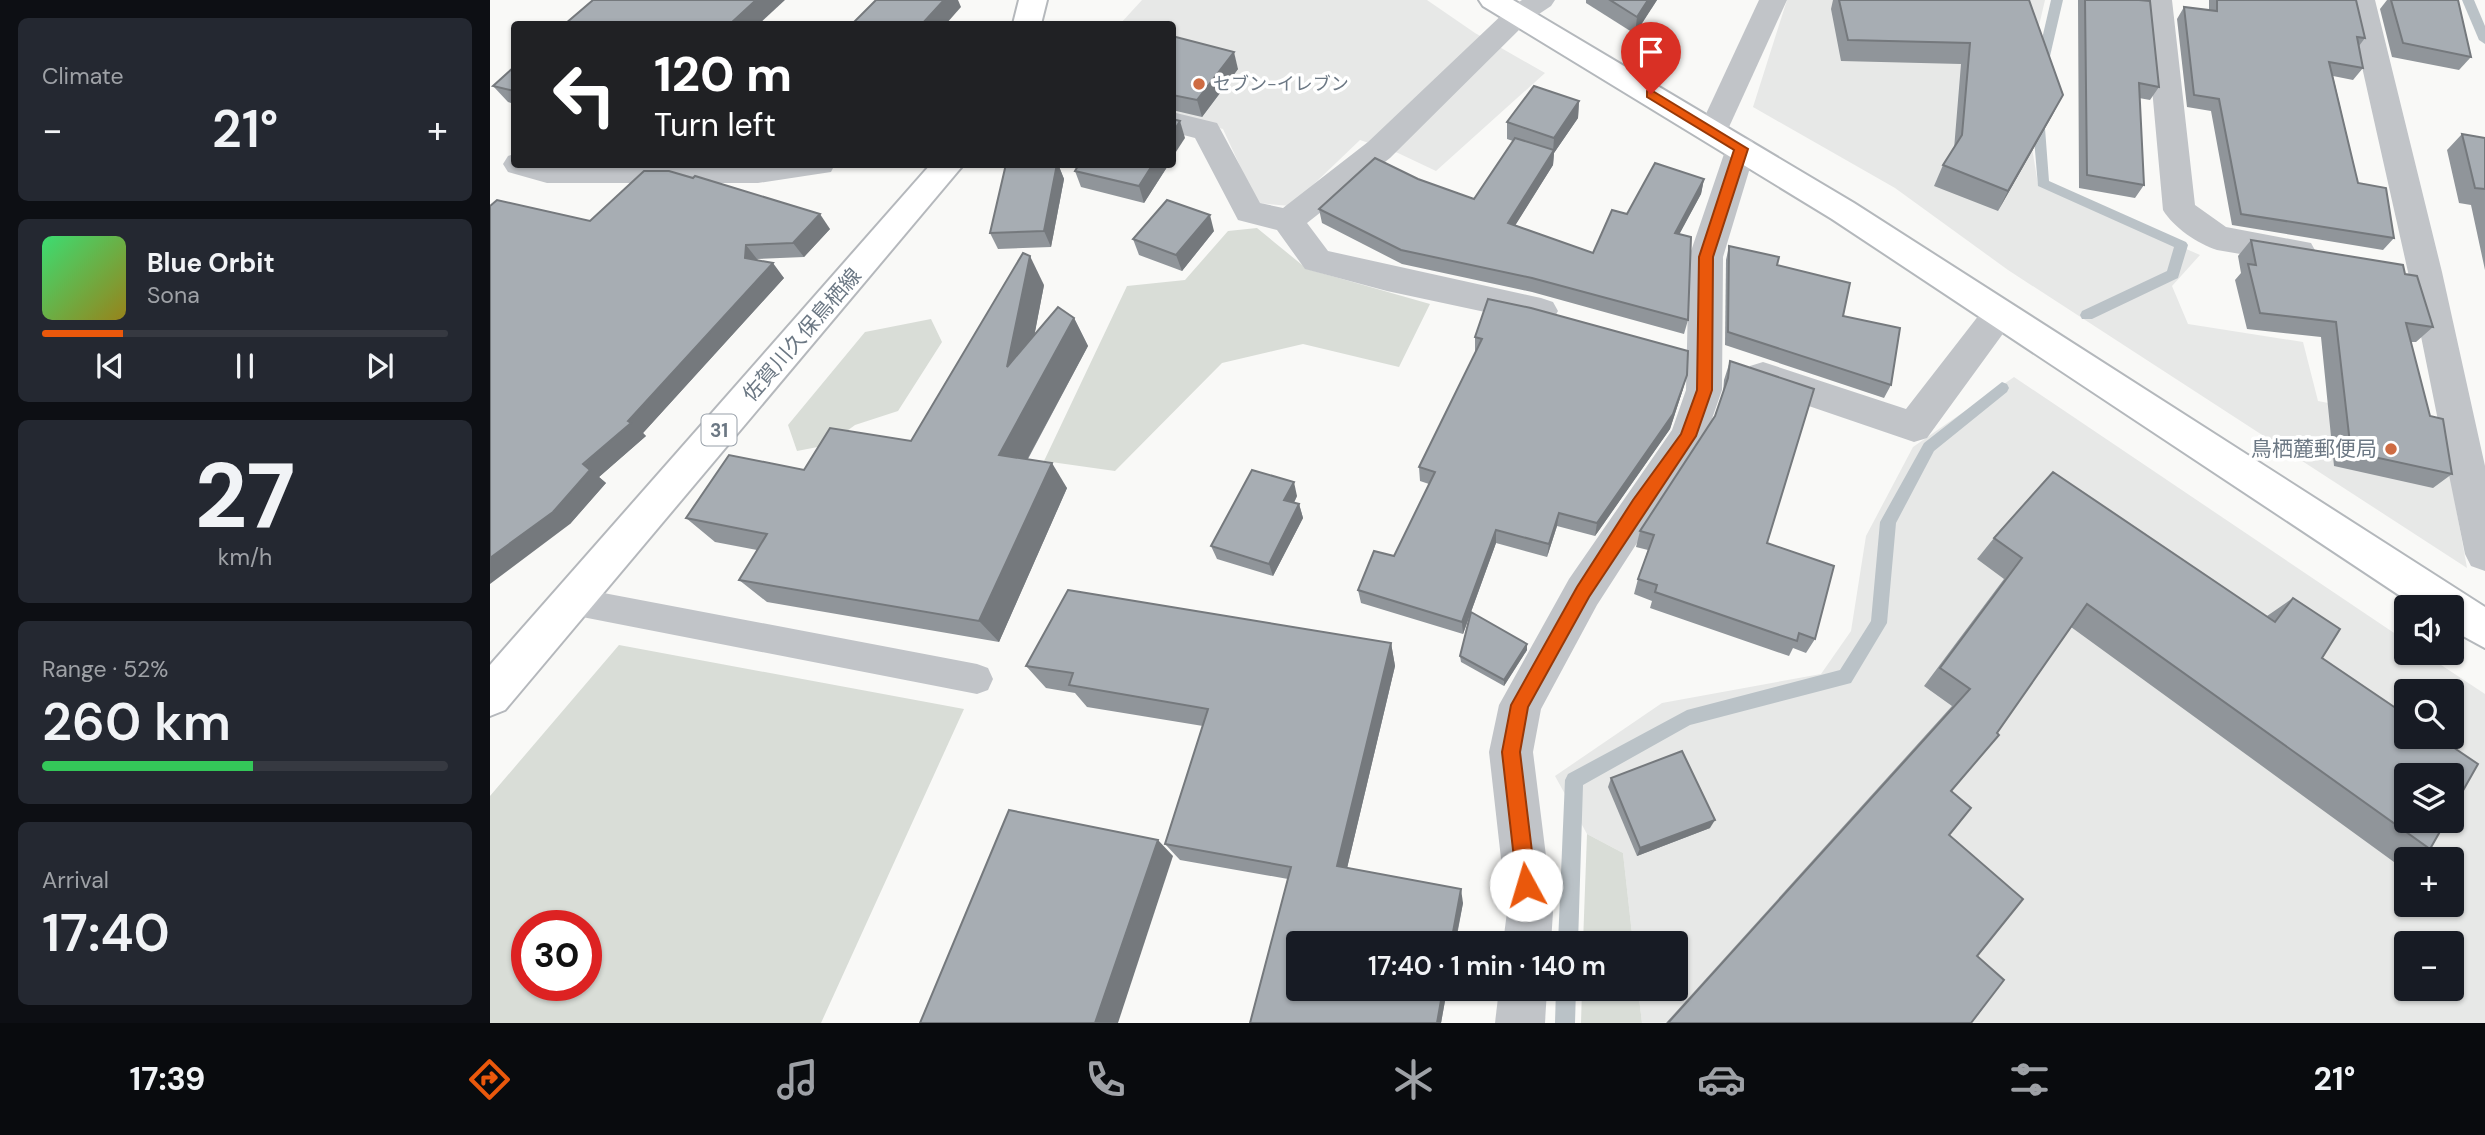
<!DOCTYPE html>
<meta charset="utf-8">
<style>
body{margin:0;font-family:"DM Sans","Noto Sans JP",sans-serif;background:#242831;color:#f1f3f6;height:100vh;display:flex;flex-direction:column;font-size:26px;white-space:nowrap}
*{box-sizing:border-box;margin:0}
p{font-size:23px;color:#9ea1a6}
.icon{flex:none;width:38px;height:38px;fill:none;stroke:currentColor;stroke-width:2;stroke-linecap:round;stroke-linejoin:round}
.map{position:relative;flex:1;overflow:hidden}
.side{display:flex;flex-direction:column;gap:18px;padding:18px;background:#0d0f14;width:490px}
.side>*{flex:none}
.top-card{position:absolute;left:21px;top:21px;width:665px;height:147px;border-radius:7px;box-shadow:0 2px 5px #0004;background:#202124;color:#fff;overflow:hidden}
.controls{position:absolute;left:1904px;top:595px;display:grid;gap:14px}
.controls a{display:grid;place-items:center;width:70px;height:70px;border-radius:7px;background:#171b24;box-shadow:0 2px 5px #0004;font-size:35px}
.speed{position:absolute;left:21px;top:910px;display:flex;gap:14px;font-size:35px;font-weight:700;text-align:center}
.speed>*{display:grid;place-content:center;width:91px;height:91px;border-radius:50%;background:#171b24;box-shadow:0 2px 5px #0004;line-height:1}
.speed .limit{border:10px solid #d22;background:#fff;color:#111}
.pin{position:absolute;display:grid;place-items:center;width:60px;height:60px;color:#fff;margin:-72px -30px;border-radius:50% 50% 50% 0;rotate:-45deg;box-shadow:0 0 7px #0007}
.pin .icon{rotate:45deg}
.me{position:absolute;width:77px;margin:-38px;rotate:354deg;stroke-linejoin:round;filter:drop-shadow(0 0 5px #0008)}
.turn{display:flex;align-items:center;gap:24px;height:147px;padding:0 28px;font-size:32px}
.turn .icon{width:91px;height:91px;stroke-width:2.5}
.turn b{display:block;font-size:49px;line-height:60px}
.big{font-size:52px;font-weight:600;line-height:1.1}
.side .tile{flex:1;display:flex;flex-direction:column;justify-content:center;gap:10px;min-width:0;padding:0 24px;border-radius:10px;background:#242831}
.side .dial{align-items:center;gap:0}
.dial b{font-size:91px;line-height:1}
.song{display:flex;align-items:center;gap:21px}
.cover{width:84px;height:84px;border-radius:10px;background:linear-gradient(135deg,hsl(140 70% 55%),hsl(50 70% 35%))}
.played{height:7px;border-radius:4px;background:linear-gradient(90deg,#ea580c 20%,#363941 20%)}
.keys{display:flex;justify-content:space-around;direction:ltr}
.heat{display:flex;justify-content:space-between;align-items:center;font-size:38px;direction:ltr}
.charge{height:10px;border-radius:5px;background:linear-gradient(90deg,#34c759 52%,#363941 0)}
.trip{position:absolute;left:796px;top:931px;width:402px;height:70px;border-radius:7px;background:#171b24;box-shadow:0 2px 5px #0004;font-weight:600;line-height:70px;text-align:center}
.tab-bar{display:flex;height:112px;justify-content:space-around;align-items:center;background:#090b0e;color:#9ea1a6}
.tab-bar .icon{width:49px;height:49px}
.tab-bar .on{color:#ea580c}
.tab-bar b{font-size:32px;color:#f1f3f6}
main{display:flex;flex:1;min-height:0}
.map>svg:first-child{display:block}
.built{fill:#e7e8e7;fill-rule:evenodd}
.green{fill:#d9ddd7;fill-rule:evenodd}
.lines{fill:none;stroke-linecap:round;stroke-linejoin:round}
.stream{fill:#bac2c7;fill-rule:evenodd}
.secondary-casing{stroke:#b4b8bc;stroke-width:4}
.primary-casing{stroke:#b5b8bc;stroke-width:4}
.lane{fill:#c1c4c8;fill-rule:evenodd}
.street{fill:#c1c4c8;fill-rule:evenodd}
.secondary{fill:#fff;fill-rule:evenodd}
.primary{fill:#fff;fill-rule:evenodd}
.wall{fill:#90959a}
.shaded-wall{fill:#75797d}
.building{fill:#a7adb3;stroke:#75797d;stroke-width:2}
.route{fill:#ea580c;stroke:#983908;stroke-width:2}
.poi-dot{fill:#ce6c43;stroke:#fff;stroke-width:2.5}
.labels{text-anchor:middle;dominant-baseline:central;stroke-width:7;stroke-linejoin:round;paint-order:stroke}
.far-poi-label{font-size:18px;fill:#6c7884;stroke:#fff;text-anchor:start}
.shield{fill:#fff;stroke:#98a0a9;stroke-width:2}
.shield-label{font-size:19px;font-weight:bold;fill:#6c7884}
.street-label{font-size:21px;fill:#6c7884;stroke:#fff}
.poi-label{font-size:21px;fill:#6c7884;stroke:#fff;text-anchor:end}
</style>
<main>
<section class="side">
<div class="tile"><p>Climate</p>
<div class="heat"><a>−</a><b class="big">21°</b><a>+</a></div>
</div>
<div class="tile">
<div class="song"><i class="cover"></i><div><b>Blue Orbit</b><p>Sona</p></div></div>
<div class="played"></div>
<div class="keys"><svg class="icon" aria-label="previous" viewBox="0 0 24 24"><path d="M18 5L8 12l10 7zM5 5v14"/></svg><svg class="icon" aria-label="pause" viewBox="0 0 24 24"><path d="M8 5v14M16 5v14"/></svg><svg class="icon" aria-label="next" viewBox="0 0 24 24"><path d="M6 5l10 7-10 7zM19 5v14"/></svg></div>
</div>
<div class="tile dial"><b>27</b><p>km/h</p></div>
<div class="tile"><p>Range · 52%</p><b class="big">260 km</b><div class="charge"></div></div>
<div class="tile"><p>Arrival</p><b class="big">17:40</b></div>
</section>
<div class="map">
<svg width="1995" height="1023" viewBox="0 0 1995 1023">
<rect width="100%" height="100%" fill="#f9f9f7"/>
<g class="built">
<polygon points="652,0 937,0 985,33 1055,73 946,171 908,153 870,140 801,206 767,203 733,129 683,116 682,24 630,24"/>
<polygon points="1297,0 1555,0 1533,94 1548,184 1710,255 1682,286 1698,324 1813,342 1828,401 1951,425 1977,568 1518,270 1405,188 1263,107"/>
<path d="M1524 377 1916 641V653H1933L1995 694V1023H1152L1148 989H1186V943H1143L1133 853 1097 834 1065 776 1172 703 1331 674 1361 631 1376 536 1423 447ZM1916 691H1962V737H1916ZM1916 775H1962V821H1916ZM1916 859H1962V905H1916ZM1916 943H1962V989H1916Z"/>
</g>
<g class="green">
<polygon points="767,228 817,269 940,304 909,367 813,344 732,363 625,471 554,461 637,286 695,280 738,231"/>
<polygon points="441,319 452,342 408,411 365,425 338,445 307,451 298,425 375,332"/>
<path d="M129 645 474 709 331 1023H0V796ZM37 926H96V985H37Z"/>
<polygon points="1097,834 1133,853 1143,943 1093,943"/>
<polygon points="1092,989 1148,989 1152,1023 1091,1023"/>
</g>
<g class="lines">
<g class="stream">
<polygon points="1561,0 1573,0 1557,69 1551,73 1545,69"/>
<polygon points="1972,0 1984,0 1995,26 1995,44 1989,40"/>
<polygon points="1548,111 1554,115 1559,181 1696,242 1698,245 1688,278 1602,319 1592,319 1590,315 1592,311 1677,271 1684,247 1548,186 1542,115"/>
<polygon points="1512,382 1517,384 1519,388 1517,392 1444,451 1406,523 1397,623 1361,683 1200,725 1093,785 1088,943 1068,943 1075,780 1078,774 1197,710 1350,670 1381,621 1390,522 1434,443"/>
<polygon points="1066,989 1086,989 1085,1023 1065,1023"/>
</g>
<defs>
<polygon id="secondary" points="989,0 1023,0 1364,203 1995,607 1995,648 1962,630 1962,607 1927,607 1342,219 993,6"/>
<g id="primary">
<polygon points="529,0 557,0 551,24 523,24"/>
<polygon points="441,164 474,164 15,710 0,716 0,665"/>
</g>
</defs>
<use href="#secondary" class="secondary-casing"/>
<use href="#primary" class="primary-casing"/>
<polygon class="lane" points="82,587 487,664 498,668 503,679 498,690 487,694 82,615 71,611 66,601 71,591"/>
<g class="street">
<polygon points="1032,0 1065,0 1061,6 1037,22 900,158 817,223 838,251 1051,298 1063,302 1068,311 1063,320 1051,324 897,291 815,269 787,230 748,220 705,138 682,132 682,112 727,123 770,203 793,208 878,142 1017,10"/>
<polygon points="1269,0 1297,0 1234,138 1223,141 1212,138 1208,131"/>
<path d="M1654 0H1682L1705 205 1736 227 1821 243 1826 252 1821 261 1809 264 1727 250C1708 244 1683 227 1673 210Z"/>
<polygon points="1857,0 1885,0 1952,272 1995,466 1995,571 1981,566 1975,554 1918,272"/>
<polygon points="1251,137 1262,140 1266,148 1233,257 1232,390 1216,436 1107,605 1051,709 1043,752 1063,912 1061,943 1013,943 1017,912 999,752 1009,705 1079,579 1182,430 1196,390 1199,257 1236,148 1240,140"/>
<polygon points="24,154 24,164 345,164 341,172 268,183 57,183 18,172 13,164 18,156"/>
<polygon points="1508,302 1520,306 1525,315 1520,324 1437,438 1424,442 1260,386 1255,376 1260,366 1273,362 1416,409 1496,306"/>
<polygon points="1009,989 1057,989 1055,1023 1005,1023"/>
</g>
<use href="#secondary" class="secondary"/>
<use href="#primary" class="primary"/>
</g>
<g class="wall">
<polygon points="1096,0 1167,0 1145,34 1096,3"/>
<polygon points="1343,0 1539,0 1573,95 1508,211 1444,186 1453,165 1464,149 1471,64 1351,61 1341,9"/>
<polygon points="1588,0 1649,0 1669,87 1660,100 1649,98 1654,185 1645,198 1589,188"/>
<polygon points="1719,0 1866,0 1875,38 1869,46 1873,68 1863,80 1843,76 1868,183 1904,238 1893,250 1742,225 1721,111 1697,107 1687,19 1694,7 1719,10"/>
<polygon points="1897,0 1968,0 1981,57 1969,70 1902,57 1890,9"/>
<polygon points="682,36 748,69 712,117 682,110"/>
<polygon points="24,67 24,104 18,102 3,86"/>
<polygon points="1089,101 1088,118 1064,153 1063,165 1025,225 1103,253 1137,214 1214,179 1211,194 1189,234 1198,320 1194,334 1042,292 912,264 832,223 829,209 928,179 984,199 1023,141 1017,139 1017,122"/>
<polygon points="1972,134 1995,138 1995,270 1981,205 1969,203 1957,150"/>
<polygon points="516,164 568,164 574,179 561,247 508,249 500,233"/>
<polygon points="589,164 679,164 654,203 591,187 585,171"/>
<polygon points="203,178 340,229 314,257 267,259 294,278 153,433 156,436 109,477 116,483 80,524 100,221"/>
<polygon points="724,231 692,271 649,255 643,239"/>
<polygon points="1761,240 1915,274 1943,327 1926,342 1921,342 1940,416 1962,474 1943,488 1844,466 1831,337 1757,329 1745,280 1751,273 1748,256"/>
<polygon points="1239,246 1287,265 1401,385 1394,398 1235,345 1236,260"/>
<polygon points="554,285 544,336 584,318 598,346 538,459 577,488 509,642 277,602 249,580 267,550 225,542 196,518 421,441"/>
<polygon points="985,337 1193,389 1180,429 1105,536 1067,526 1057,557 1006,543 973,634 871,603 868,590 904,556 939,484 930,481 929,467 985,353"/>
<polygon points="1240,361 1277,543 1325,639 1316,653 1303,648 1299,656 1160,608 1162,601 1144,594 1148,579 1158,550 1146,547 1150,531 1225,416 1233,393 1234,380"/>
<polygon points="807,496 804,503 809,504 813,518 783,576 727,559 721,546"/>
<polygon points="1504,538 1777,616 1803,598 1832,658 1940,849 1904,862 1581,627 1461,791 1459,835 1487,956 1481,1023 1176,1023 1462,706 1434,686 1514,579 1487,559"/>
<polygon points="901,643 905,666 857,868 973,903 951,1023 760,1023 798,879 690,860 675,844 713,726 597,707 585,693 556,688 536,666"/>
<polygon points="1037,650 1014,686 971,662 970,656"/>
<polygon points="1121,778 1220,828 1147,856 1118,787"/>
</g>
<g class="shaded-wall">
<polygon points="266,0 295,0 269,24 240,24"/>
<polygon points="454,0 468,0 471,7 456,24 432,24"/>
<polygon points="1158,0 1167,0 1145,34 1147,17"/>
<polygon points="744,52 748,69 712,117 707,100"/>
<polygon points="1573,95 1562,116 1508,211 1518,191"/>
<polygon points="1089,101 1088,118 1064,153 1063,165 1018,237 1018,223 1063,152 1064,138"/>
<polygon points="690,121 695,138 682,158 682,134"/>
<polygon points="567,164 568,164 574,179 561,247 554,231"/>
<polygon points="663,164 679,164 654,203 649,186"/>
<polygon points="1214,179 1211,194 1182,248 1185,233"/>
<polygon points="330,214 340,229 314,257 303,243"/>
<polygon points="720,215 724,231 692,271 686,255"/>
<polygon points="256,245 267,259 266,272 255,258"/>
<polygon points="540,256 554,285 533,395 517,367"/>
<polygon points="283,263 294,278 153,433 156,436 109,477 116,483 80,524 0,584 0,558 138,421"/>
<polygon points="584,318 598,346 526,480 509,455"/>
<polygon points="1197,375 1193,389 1180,429 1105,536 1107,523"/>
<polygon points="562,463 577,488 509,642 489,621"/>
<polygon points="804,482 807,496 798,514 794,500"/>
<polygon points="809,504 813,518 783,576 779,564"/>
<polygon points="1069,513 1067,526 1057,557 1059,544"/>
<polygon points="1006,530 1006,543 973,634 972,622"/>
<polygon points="901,643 905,666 854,881 847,866"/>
<polygon points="1037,644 1037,650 1014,686 1014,680"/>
<polygon points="1225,820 1220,828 1147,856 1150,848"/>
<polygon points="668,840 683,856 628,1023 605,1023"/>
<polygon points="971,889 973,903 965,943 961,943"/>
<polygon points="953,989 957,989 951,1023 947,1023"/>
</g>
<g class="building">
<polygon points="103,0 266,0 240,24 75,24"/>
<polygon points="386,0 454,0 432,24 369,24 363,23"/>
<polygon points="1120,0 1158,0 1147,17"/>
<polygon points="1349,0 1539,0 1573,95 1518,191 1453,165 1472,135 1480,43 1358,40"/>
<polygon points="1595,0 1649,0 1660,1 1669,87 1649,83 1654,185 1597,175"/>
<polygon points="1727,0 1866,0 1875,38 1867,37 1873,68 1839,62 1868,183 1896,188 1904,238 1751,214 1729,99 1704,95 1694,7 1727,11"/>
<polygon points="1901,0 1968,0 1981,57 1913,43"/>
<polygon points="682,36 744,52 707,100 682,95"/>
<polygon points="24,67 24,91 3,86"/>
<polygon points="1044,86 1089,101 1064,138 1017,122"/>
<polygon points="682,119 690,121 682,134"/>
<polygon points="1972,134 1995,138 1995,189 1985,188"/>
<polygon points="1025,138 1064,150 1018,223 1103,253 1122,210 1137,214 1165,163 1214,179 1185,233 1201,237 1198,320 1042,278 911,250 829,209 885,158 928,179 984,199"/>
<polygon points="516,164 567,164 554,231 500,233"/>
<polygon points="589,164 663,164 649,186 585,171"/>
<polygon points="154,171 179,171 203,178 205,176 330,214 303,243 256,245 255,258 283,263 138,421 141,423 93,464 100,470 63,512 0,558 0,206 7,200 100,221"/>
<polygon points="677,200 720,215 686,255 643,239"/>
<polygon points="1761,240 1913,265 1915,274 1927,276 1943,327 1916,323 1940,416 1953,419 1962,474 1861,452 1846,322 1770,313 1758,264 1766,265"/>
<polygon points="1239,246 1289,257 1287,265 1360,283 1353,316 1410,328 1401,385 1238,332"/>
<polygon points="533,253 540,256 517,367 568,307 584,318 509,455 562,463 489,621 249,580 277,534 196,518 239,455 314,470 340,428 421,441"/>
<polygon points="998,299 1041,308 1198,351 1197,375 1183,414 1107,523 1069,513 1059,544 1006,530 972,622 868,590 884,551 904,556 945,472 929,467 992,339 985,337"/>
<polygon points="1240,361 1324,389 1277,543 1344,566 1325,639 1309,633 1307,641 1165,592 1167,585 1148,579 1164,535 1150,531 1225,416 1238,378"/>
<polygon points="762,470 804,482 794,500 809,504 779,564 721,546"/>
<polygon points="1563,472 1785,622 1803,598 1850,629 1832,658 1916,715 1916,737 1948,737 1988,764 1962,810 1962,775 1916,775 1916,821 1956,821 1940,849 1597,604 1507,733 1509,735 1461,791 1481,808 1459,835 1533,899 1487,956 1514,980 1481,1023 1178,1023 1480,689 1450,668 1532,558 1504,538"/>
<polygon points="578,590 901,643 847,866 971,889 961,943 808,943 808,989 953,989 947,1023 760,1023 801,867 675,844 718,709 579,685 583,673 536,666"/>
<polygon points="981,612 1037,644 1014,680 970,656"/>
<polygon points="1192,751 1225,820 1150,848 1121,778"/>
<polygon points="519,810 668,840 605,1023 430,1023"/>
</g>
<polygon class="route" points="1161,90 1258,149 1223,257 1222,390 1206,436 1099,597 1038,707 1030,752 1046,885 1043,892 1036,895 1030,892 1027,885 1012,752 1021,705 1087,587 1143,500 1191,434 1207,390 1209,257 1244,150 1157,97 1157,91"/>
<g class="poi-dot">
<circle cx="709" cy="84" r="7"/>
<circle cx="1901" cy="449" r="7"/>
</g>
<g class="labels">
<g class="far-poi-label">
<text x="723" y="84">セブン-イレブン</text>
</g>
<rect class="shield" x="211.5" y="414.5" width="35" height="31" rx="5"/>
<g class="shield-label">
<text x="229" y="430">31</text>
</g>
<g class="street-label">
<text transform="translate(312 335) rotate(-49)">佐賀川久保鳥栖線</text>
</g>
<g class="poi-label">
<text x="1887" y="449">鳥栖麓郵便局</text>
</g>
</g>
</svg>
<div class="controls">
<a><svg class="icon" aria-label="sound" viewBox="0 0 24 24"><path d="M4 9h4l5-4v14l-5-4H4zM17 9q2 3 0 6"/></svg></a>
<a><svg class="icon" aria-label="search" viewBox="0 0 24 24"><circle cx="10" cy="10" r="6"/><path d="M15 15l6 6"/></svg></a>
<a><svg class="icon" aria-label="layers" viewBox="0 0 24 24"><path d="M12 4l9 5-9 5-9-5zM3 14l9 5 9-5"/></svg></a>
<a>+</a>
<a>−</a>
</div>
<div class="speed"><div class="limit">30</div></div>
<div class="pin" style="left:1161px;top:94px;background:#d93025"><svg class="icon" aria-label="arrive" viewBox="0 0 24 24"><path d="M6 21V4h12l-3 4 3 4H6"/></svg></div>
<svg class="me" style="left:1036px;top:885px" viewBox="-20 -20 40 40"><circle r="19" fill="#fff"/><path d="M0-13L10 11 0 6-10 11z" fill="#ea580c"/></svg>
<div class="trip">17:40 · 1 min · 140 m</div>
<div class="top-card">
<div class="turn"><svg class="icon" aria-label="left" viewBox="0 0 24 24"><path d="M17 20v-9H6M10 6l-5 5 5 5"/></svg><div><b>120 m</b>Turn left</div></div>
</div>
</div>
</main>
<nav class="tab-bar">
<b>17:39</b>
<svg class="icon on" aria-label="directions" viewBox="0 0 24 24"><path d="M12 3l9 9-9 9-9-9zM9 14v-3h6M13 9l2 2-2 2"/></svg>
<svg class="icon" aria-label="music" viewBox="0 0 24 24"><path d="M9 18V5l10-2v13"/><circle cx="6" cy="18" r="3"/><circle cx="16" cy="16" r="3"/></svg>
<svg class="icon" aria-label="phone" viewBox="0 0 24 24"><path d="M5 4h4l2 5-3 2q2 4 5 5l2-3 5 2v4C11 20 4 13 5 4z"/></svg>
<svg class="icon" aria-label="climate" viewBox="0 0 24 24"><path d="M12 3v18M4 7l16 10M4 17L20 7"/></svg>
<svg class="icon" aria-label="car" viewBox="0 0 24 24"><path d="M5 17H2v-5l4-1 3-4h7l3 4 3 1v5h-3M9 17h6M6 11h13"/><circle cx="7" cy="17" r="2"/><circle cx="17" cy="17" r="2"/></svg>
<svg class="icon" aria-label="filters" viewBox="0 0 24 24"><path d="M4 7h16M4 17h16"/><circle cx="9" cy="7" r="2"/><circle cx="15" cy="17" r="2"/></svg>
<b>21°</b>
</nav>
